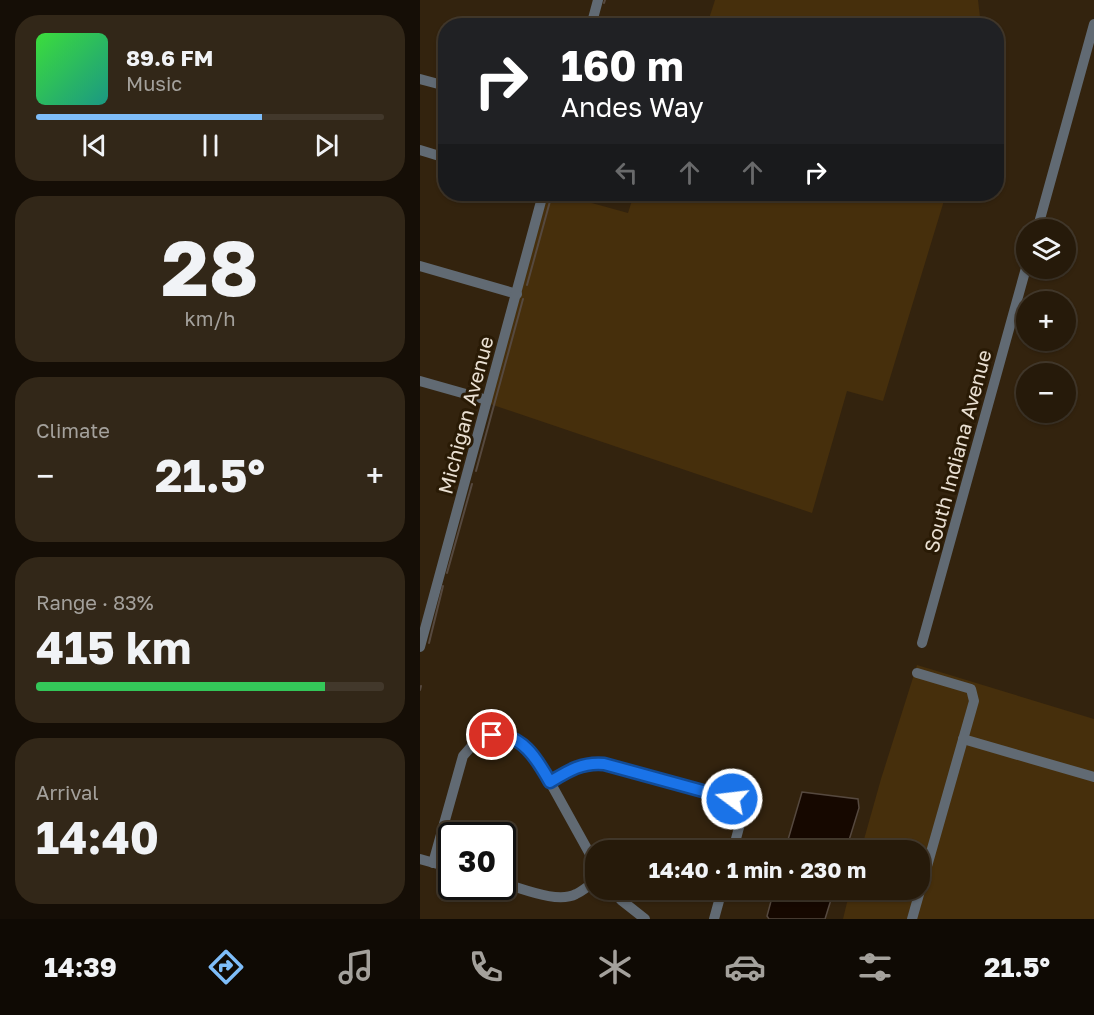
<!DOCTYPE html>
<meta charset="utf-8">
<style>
body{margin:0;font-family:"Golos Text",sans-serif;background:#322718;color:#f1f3f6;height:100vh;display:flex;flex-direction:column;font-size:22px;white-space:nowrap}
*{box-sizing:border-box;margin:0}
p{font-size:20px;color:#a4a19c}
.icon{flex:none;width:33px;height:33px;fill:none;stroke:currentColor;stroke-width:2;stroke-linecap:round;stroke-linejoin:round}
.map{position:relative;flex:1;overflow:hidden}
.details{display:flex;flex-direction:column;gap:15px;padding:15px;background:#150e06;width:420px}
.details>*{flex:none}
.guide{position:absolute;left:18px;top:18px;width:566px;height:183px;border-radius:24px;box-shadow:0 2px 4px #0004,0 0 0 2px #42382b;background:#202124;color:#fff;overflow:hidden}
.controls{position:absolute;left:596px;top:219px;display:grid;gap:12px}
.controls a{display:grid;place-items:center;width:60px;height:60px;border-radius:50%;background:#261a0a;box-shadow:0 2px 4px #0004,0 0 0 2px #42382b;font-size:30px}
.speed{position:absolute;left:18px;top:822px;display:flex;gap:12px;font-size:30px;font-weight:700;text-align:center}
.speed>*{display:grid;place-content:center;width:78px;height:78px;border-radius:50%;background:#261a0a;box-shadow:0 2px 4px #0004,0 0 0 2px #42382b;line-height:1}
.speed .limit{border:3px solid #111;border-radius:9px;background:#fff;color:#111}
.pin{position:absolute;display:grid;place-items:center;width:51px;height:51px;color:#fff;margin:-26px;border:3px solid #fff;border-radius:50%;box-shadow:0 2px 6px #0007}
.me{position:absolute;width:66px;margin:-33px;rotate:285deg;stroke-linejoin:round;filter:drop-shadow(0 0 4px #0008)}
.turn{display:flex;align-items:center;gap:21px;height:126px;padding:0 24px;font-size:27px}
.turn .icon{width:78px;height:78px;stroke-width:2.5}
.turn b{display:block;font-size:42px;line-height:51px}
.lanes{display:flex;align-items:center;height:57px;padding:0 24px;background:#0003;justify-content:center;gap:30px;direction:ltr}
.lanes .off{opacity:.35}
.big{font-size:45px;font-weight:700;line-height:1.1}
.details .card{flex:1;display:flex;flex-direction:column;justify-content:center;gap:9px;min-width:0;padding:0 21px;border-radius:24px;background:#322718}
.details .dial{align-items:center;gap:0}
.dial b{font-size:78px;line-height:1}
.song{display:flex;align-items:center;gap:18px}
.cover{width:72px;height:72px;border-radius:9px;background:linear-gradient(135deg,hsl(120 70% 55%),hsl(170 70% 35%))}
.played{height:6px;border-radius:3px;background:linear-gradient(90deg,#7ebdf9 65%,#42382b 65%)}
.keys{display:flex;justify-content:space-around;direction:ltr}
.heat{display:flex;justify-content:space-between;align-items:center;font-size:33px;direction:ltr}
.charge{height:9px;border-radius:4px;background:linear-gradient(90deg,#34c759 83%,#42382b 0)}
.trip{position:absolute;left:165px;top:840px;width:345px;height:60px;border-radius:24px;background:#261a0a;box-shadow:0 2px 4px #0004,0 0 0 2px #42382b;font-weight:700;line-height:60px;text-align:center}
.tab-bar{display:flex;height:96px;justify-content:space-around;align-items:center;background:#0f0a04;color:#a4a19c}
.tab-bar .icon{width:42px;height:42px}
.tab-bar .selected{color:#7ebdf9}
.tab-bar b{font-size:27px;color:#f1f3f6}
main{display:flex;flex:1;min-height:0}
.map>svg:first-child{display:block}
.green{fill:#462f0c}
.water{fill:#160800;stroke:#56493f;stroke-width:1.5}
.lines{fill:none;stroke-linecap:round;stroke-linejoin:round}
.stream{stroke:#56493f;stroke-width:2}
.minor{stroke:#616a73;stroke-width:10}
.route-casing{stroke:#114b97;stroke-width:15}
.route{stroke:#1a73e8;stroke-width:10}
.labels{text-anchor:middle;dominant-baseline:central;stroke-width:6;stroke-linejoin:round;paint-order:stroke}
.street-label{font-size:20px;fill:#eae0d3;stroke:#291a05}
</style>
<main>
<section class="details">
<div class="card">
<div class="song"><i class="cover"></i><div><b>89.6 FM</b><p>Music</p></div></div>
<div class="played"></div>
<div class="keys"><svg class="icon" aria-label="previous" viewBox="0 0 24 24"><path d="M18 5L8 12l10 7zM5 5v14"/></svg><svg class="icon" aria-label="pause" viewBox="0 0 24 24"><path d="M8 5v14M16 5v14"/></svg><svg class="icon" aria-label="next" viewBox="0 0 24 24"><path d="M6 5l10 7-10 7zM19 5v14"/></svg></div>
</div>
<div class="card dial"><b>28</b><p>km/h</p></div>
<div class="card"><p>Climate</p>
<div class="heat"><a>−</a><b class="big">21.5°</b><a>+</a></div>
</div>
<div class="card"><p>Range · 83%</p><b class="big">415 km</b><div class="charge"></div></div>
<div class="card"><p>Arrival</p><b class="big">14:40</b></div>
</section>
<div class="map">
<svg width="674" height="919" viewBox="0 0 674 919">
<rect width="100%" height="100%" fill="#33230e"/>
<g class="green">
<polygon points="295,0 558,0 560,17 521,26 287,25"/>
<polygon points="127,194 139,194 208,213 214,194 526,194 463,401 427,391 392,513 70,404"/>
<polygon points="497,665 674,719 674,919 423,919 430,890 500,890 500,850 441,850 461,779"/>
</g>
<g class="water">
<polygon points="382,792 438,799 439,808 426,850 365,850"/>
<polygon points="354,890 414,890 405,919 349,919 347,916"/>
</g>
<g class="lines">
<g class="stream">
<polyline points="184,3 185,0"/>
<polyline points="178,26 180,17"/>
<polyline points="107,285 132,194"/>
<polyline points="56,471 103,299"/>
<polyline points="27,573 52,484"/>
<polyline points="9,643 23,586"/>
<polyline points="0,690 1,686"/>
</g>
<g class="minor">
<polyline points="171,26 178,0"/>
<polyline points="0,79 26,86"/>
<polyline points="0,150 26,158"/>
<polyline points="617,230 674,24"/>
<polyline points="0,266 97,294"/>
<polyline points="0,381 67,400"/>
<polyline points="502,643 606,268"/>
<polyline points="0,647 123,194"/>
<polyline points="543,739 674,777"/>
<path d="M130 782C148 771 162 762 184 764L312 799 321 810V820L313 850"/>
<polyline points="0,859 32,868"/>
<polyline points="13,863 43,756 57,740 80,734 98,741 120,764 176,865"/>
<path d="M82 883C102 888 137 904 156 894 163 891 169 885 176 881"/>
<polyline points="192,890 201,900 225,919"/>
<polyline points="294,919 302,890"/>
<polyline points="492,919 554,701 551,689 497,673"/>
</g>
</g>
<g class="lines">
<defs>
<path id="route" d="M72 735C102 733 117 759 130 782 148 771 162 762 184 764L312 799"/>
</defs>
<use href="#route" class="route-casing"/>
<use href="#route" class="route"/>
</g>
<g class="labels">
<g class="street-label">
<text transform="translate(45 415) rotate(-75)">Michigan Avenue</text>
<text transform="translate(537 451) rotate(-75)">South Indiana Avenue</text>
</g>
</g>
</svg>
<div class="controls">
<a><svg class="icon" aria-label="layers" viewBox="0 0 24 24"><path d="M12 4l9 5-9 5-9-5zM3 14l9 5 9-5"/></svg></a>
<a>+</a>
<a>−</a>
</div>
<div class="speed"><div class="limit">30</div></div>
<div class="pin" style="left:72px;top:735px;background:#d93025"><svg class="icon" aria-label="arrive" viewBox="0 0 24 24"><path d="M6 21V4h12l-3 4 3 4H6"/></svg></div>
<svg class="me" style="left:312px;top:799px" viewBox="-20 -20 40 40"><circle r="17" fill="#1a73e8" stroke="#fff" stroke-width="3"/><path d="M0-11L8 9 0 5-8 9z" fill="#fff"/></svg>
<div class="trip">14:40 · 1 min · 230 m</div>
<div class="guide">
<div class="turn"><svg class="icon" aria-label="right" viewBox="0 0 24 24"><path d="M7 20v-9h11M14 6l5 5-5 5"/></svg><div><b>160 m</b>Andes Way</div></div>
<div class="lanes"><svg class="icon off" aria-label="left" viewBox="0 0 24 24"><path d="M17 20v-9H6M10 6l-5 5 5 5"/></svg><svg class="icon off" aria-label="ahead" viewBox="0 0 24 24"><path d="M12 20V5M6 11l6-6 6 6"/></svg><svg class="icon off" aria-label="ahead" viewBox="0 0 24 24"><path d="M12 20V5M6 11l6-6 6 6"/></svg><svg class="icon" aria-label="right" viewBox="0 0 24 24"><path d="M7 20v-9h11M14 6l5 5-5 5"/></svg></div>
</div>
</div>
</main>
<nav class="tab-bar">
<b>14:39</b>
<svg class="icon selected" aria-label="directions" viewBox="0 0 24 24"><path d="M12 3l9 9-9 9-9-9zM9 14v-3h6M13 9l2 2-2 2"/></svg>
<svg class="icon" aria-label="music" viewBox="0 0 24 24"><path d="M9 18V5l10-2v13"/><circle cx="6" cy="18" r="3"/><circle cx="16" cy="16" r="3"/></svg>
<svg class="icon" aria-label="phone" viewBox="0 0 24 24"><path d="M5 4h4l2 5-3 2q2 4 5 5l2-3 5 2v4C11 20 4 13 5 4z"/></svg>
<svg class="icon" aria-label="climate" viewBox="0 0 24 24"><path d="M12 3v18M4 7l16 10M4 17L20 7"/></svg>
<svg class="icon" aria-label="car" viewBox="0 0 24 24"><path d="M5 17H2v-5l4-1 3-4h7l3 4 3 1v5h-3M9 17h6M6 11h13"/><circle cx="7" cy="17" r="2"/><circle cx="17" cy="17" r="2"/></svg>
<svg class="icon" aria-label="filters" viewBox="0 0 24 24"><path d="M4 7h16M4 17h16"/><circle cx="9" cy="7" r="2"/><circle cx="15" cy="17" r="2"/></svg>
<b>21.5°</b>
</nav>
